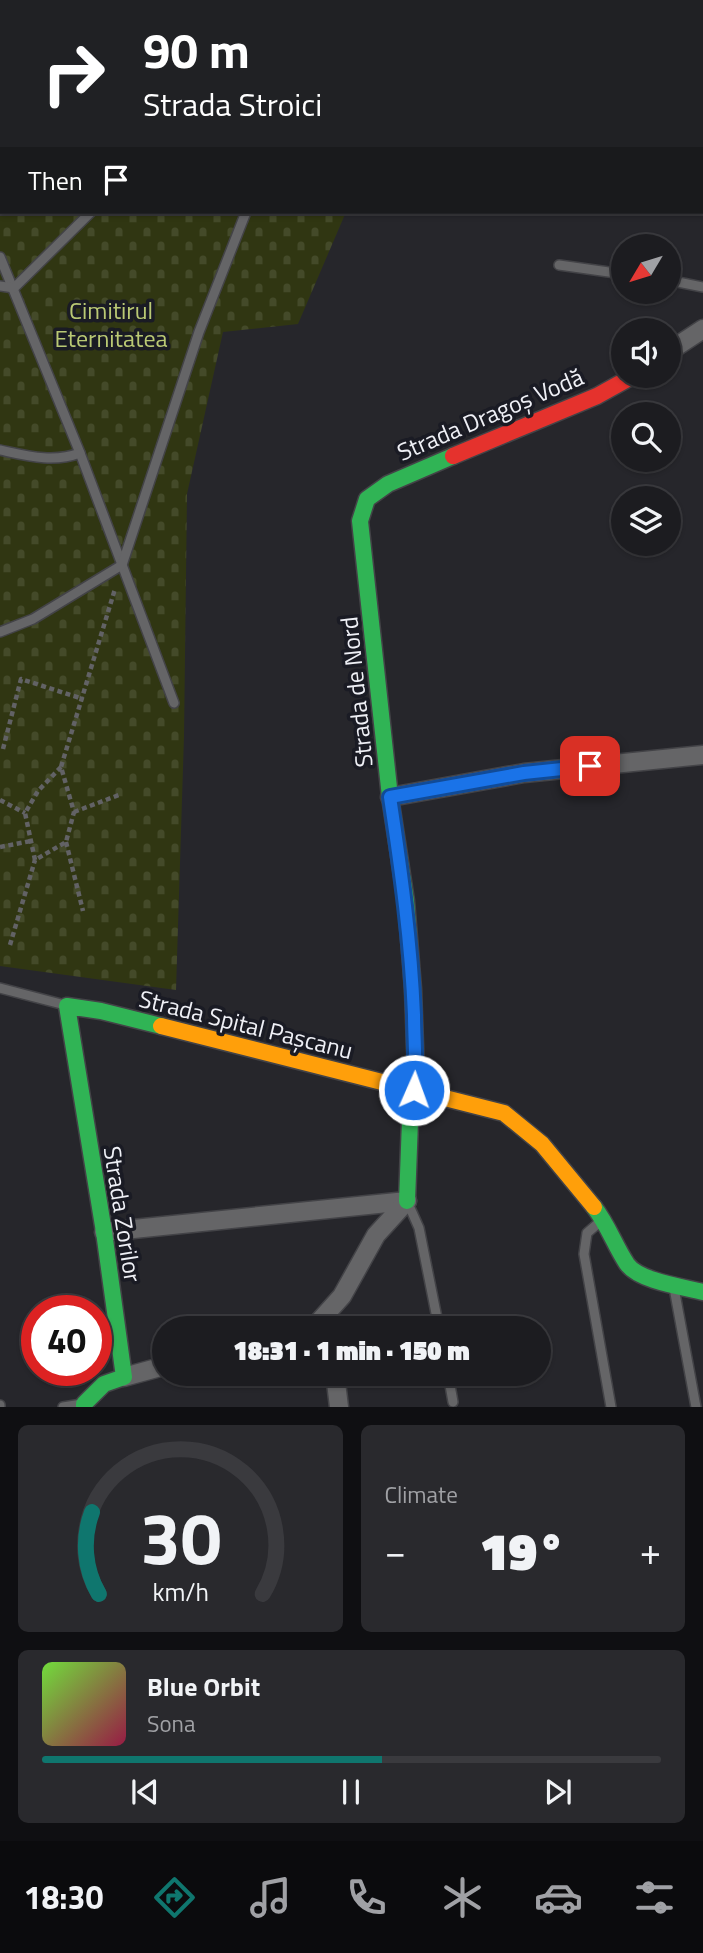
<!DOCTYPE html>
<meta charset="utf-8">
<style>
body{margin:0;font-family:"Titillium Web",sans-serif;background:#29292d;color:#f1f3f6;height:100vh;display:flex;flex-direction:column;font-size:26px;white-space:nowrap}
*{box-sizing:border-box;margin:0}
p{font-size:23px;color:#a0a1a5}
.icon{flex:none;width:38px;height:38px;fill:none;stroke:currentColor;stroke-width:2;stroke-linecap:round;stroke-linejoin:round}
.map{position:relative;height:1407px;overflow:hidden}
.side{display:flex;flex-direction:column;gap:18px;padding:18px;background:#0f0f12;flex:1}
.side>*{flex:none}
.top-card{position:absolute;left:0px;top:0px;width:704px;height:214px;box-shadow:0 2px 5px #0004,0 0 0 2px #3a3a3e;background:#202124;color:#fff;overflow:hidden}
.needle{width:46px;rotate:232deg}
.tools{position:absolute;left:611px;top:234px;display:grid;gap:14px}
.tools a{display:grid;place-items:center;width:70px;height:70px;border-radius:50%;background:#1c1c20;box-shadow:0 2px 5px #0004,0 0 0 2px #3a3a3e;font-size:35px}
.speed{position:absolute;left:21px;top:1295px;display:flex;gap:14px;font-size:35px;font-weight:700;text-align:center}
.speed>*{display:grid;place-content:center;width:91px;height:91px;border-radius:50%;background:#1c1c20;box-shadow:0 2px 5px #0004,0 0 0 2px #3a3a3e;line-height:1}
.speed .limit{border:10px solid #d22;background:#fff;color:#111}
.pin{position:absolute;display:grid;place-items:center;width:60px;height:60px;color:#fff;margin:-30px;border-radius:14px;box-shadow:0 4px 10px #0006}
.me{position:absolute;width:77px;margin:-38px;rotate:2deg;stroke-linejoin:round;filter:drop-shadow(0 0 5px #0008)}
.turn{display:flex;align-items:center;gap:24px;height:147px;padding:0 28px;font-size:32px}
.turn .icon{width:91px;height:91px;stroke-width:2.5}
.turn b{display:block;font-size:49px;line-height:60px}
.then{display:flex;align-items:center;height:66px;padding:0 28px;background:#0003;gap:14px;font-size:26px}
.big{font-size:52px;font-weight:800;line-height:1.1}
.side .card{flex:1;display:flex;flex-direction:column;justify-content:center;gap:10px;min-width:0;padding:0 24px;border-radius:10px;background:#29292d}
.side .dial{align-items:center;gap:0}
.dial svg{height:182px;overflow:visible;fill:none;stroke:#3a3a3e;stroke-width:7;stroke-linecap:round;text-anchor:middle}
.dial text{fill:#f1f3f6;stroke:none}
.song{display:flex;align-items:center;gap:21px}
.cover{width:84px;height:84px;border-radius:10px;background:linear-gradient(135deg,hsl(100 70% 55%),hsl(340 70% 35%))}
.played{height:7px;border-radius:4px;background:linear-gradient(90deg,#0f766e 55%,#3a3a3e 55%)}
.keys{display:flex;justify-content:space-around;direction:ltr}
.heat{display:flex;justify-content:space-between;align-items:center;font-size:38px;direction:ltr}
.side .tiles{flex:1;display:grid;gap:18px;grid-template-columns:1fr 1fr}
.card:last-child{grid-column:span 2}
.trip{position:absolute;left:152px;top:1316px;width:399px;height:70px;border-radius:35px;background:#1c1c20;box-shadow:0 2px 5px #0004,0 0 0 2px #3a3a3e;font-weight:800;line-height:70px;text-align:center}
.tab-bar{display:flex;height:112px;justify-content:space-around;align-items:center;background:#0b0b0d;color:#a0a1a5}
.tab-bar .icon{width:49px;height:49px}
.tab-bar .selected{color:#0f766e}
.tab-bar b{font-size:32px;color:#f1f3f6}
.map>svg:first-child{display:block}
.cemetery{fill:url(#cemetery-stones)}
.lines{fill:none;stroke-linecap:round;stroke-linejoin:round}
.lane-casing{stroke:#434347;stroke-width:12}
.street-casing{stroke:#434347;stroke-width:21}
.fast-casing{stroke:#434347;stroke-width:19}
.slow-casing{stroke:#434347;stroke-width:19}
.jam-casing{stroke:#434347;stroke-width:19}
.path{stroke:#626265;stroke-width:4.5;stroke-dasharray:5 3.5;stroke-linecap:butt}
.lane{stroke:#656567;stroke-width:9}
.street{stroke:#656567;stroke-width:18}
.fast{stroke:#30b455;stroke-width:16}
.slow{stroke:#ff9f0a;stroke-width:16}
.jam{stroke:#e5322d;stroke-width:16}
.route-casing{stroke:#114b97;stroke-width:18}
.route{stroke:#1a73e8;stroke-width:12}
.labels{text-anchor:middle;dominant-baseline:central;stroke-width:7;stroke-linejoin:round;paint-order:stroke}
.park-label{font-size:24px;fill:#bac974;stroke:#1a1b24}
.street-label{font-size:24px;fill:#eff0f6;stroke:#1a1b24}
</style>
<div class="map">
<svg width="703" height="1407" viewBox="0 0 703 1407">
<defs>
<pattern id="cemetery-stones" width="16" height="16" patternUnits="userSpaceOnUse" patternTransform="scale(1.75)"><rect width="16" height="16" fill="#303612"/><path d="M2 7V4a2 2 0 0 1 4 0v3zM10 15v-3a2 2 0 0 1 4 0v3z" fill="#444a29"/></pattern>
</defs>
<rect width="100%" height="100%" fill="#26262b"/>
<polygon class="cemetery" points="0,0 437,0 2,2 2,212 346,212 298,324 223,332 187,494 184,736 176,990 0,966"/>
<g class="lines">
<defs>
<g id="lane">
<polyline points="89,0 92,2"/>
<polyline points="332,2 333,0"/>
<polyline points="0,257 80,453 174,703"/>
<polyline points="559,265 623,274"/>
<polyline points="668,280 703,287"/>
<polyline points="0,286 14,288 91,212"/>
<path d="M0 450C28 456 53 463 80 453"/>
<polyline points="0,632 33,619 122,565 199,332 246,212"/>
<polyline points="0,988 65,1005"/>
<polyline points="407,1201 419,1228 439,1328"/>
<polyline points="602,1220 587,1233 584,1254 611,1407"/>
<polyline points="674,1288 696,1407"/>
<polyline points="448,1374 453,1402"/>
<polyline points="0,1405 0,1407"/>
<polyline points="63,1407 82,1404"/>
</g>
<g id="street">
<polyline points="668,352 703,329"/>
<polyline points="390,797 524,773 703,755"/>
<polyline points="104,1232 407,1201"/>
<polyline points="319,1328 316,1325 342,1296 376,1235 407,1201"/>
<polyline points="335,1374 339,1407"/>
<polyline points="124,1377 164,1366"/>
</g>
<g id="fast">
<polyline points="407,1201 410,1121 416,1075 413,989 406,901 390,797 360,521 367,499 388,484 453,456"/>
<path d="M594 1207C608 1225 615 1246 627 1264 639 1281 683 1287 703 1292"/>
<polyline points="84,1407 84,1404 104,1384 124,1377 104,1232 67,1006 101,1011 161,1026"/>
</g>
<polyline id="slow" points="161,1026 504,1113 542,1144 594,1207"/>
<polyline id="jam" points="453,456 597,396 633,376"/>
</defs>
<use href="#lane" class="lane-casing"/>
<use href="#street" class="street-casing"/>
<use href="#fast" class="fast-casing"/>
<use href="#slow" class="slow-casing"/>
<use href="#jam" class="jam-casing"/>
<g class="path">
<polyline points="267,0 267,2"/>
<polyline points="3,749 21,679 83,699"/>
<polyline points="61,767 38,791 25,813 35,860 66,842 74,812 61,767 115,589"/>
<polyline points="0,800 25,813"/>
<polyline points="74,812 119,795"/>
<polyline points="66,842 83,911"/>
<polyline points="0,847 31,841"/>
<polyline points="10,945 35,860"/>
</g>
<use href="#lane" class="lane"/>
<use href="#street" class="street"/>
<use href="#fast" class="fast"/>
<use href="#slow" class="slow"/>
<use href="#jam" class="jam"/>
</g>
<g class="lines">
<defs>
<path id="route" d="M414 1090C417 1066 414 1040 414 1015 411 942 401 870 390 797L524 773 590 766"/>
</defs>
<use href="#route" class="route-casing"/>
<use href="#route" class="route"/>
</g>
<g class="labels">
<g class="park-label">
<text x="111" y="310">Cimitirul<tspan x="111" dy="28">Eternitatea</tspan></text>
</g>
<g class="street-label">
<text transform="translate(490 414) rotate(-23)">Strada Dragoș Vodă</text>
<text transform="translate(356 692) rotate(-96)">Strada de Nord</text>
<text transform="translate(246 1024) rotate(14)">Strada Spital Pașcanu</text>
<text transform="translate(123 1214) rotate(81)">Strada Zorilor</text>
</g>
</g>
</svg>
<div class="tools">
<a><svg class="needle" viewBox="-14 -14 28 28"><path d="M0-13l5 13h-10z" fill="#e53935"/><path d="M0 13l5-13h-10z" fill="#a0a1a5"/></svg></a>
<a><svg class="icon" aria-label="sound" viewBox="0 0 24 24"><path d="M4 9h4l5-4v14l-5-4H4zM17 9q2 3 0 6"/></svg></a>
<a><svg class="icon" aria-label="search" viewBox="0 0 24 24"><circle cx="10" cy="10" r="6"/><path d="M15 15l6 6"/></svg></a>
<a><svg class="icon" aria-label="layers" viewBox="0 0 24 24"><path d="M12 4l9 5-9 5-9-5zM3 14l9 5 9-5"/></svg></a>
</div>
<div class="speed"><div class="limit">40</div></div>
<div class="pin" style="left:590px;top:766px;background:#d93025"><svg class="icon" aria-label="arrive" viewBox="0 0 24 24"><path d="M6 21V4h12l-3 4 3 4H6"/></svg></div>
<svg class="me" style="left:414px;top:1090px" viewBox="-20 -20 40 40"><circle r="17" fill="#1a73e8" stroke="#fff" stroke-width="3"/><path d="M0-11L8 9 0 5-8 9z" fill="#fff"/></svg>
<div class="trip">18:31 · 1 min · 150 m</div>
<div class="top-card">
<div class="turn"><svg class="icon" aria-label="right" viewBox="0 0 24 24"><path d="M7 20v-9h11M14 6l5 5-5 5"/></svg><div><b>90 m</b>Strada Stroici</div></div>
<div class="then">Then<svg class="icon" aria-label="arrive" viewBox="0 0 24 24"><path d="M6 21V4h12l-3 4 3 4H6"/></svg></div>
</div>
</div>
<section class="side">
<div class="tiles">
<div class="card dial"><svg viewBox="0 0 100 80">
<path d="M14 69A42 42 0 1 1 86 69"/>
<path d="M14 69A42 42 0 0 1 11 33" stroke="#0f766e"/>
<text x="50" y="56" font-size="32" font-weight="700">30</text>
<text x="50" y="72" font-size="11">km/h</text>
</svg></div>
<div class="card"><p>Climate</p>
<div class="heat"><a>−</a><b class="big">19°</b><a>+</a></div>
</div>
<div class="card">
<div class="song"><i class="cover"></i><div><b>Blue Orbit</b><p>Sona</p></div></div>
<div class="played"></div>
<div class="keys"><svg class="icon" aria-label="previous" viewBox="0 0 24 24"><path d="M18 5L8 12l10 7zM5 5v14"/></svg><svg class="icon" aria-label="pause" viewBox="0 0 24 24"><path d="M8 5v14M16 5v14"/></svg><svg class="icon" aria-label="next" viewBox="0 0 24 24"><path d="M6 5l10 7-10 7zM19 5v14"/></svg></div>
</div>
</div>
</section>
<nav class="tab-bar">
<b>18:30</b>
<svg class="icon selected" aria-label="directions" viewBox="0 0 24 24"><path d="M12 3l9 9-9 9-9-9zM9 14v-3h6M13 9l2 2-2 2"/></svg>
<svg class="icon" aria-label="music" viewBox="0 0 24 24"><path d="M9 18V5l10-2v13"/><circle cx="6" cy="18" r="3"/><circle cx="16" cy="16" r="3"/></svg>
<svg class="icon" aria-label="phone" viewBox="0 0 24 24"><path d="M5 4h4l2 5-3 2q2 4 5 5l2-3 5 2v4C11 20 4 13 5 4z"/></svg>
<svg class="icon" aria-label="climate" viewBox="0 0 24 24"><path d="M12 3v18M4 7l16 10M4 17L20 7"/></svg>
<svg class="icon" aria-label="car" viewBox="0 0 24 24"><path d="M5 17H2v-5l4-1 3-4h7l3 4 3 1v5h-3M9 17h6M6 11h13"/><circle cx="7" cy="17" r="2"/><circle cx="17" cy="17" r="2"/></svg>
<svg class="icon" aria-label="filters" viewBox="0 0 24 24"><path d="M4 7h16M4 17h16"/><circle cx="9" cy="7" r="2"/><circle cx="15" cy="17" r="2"/></svg>
</nav>
